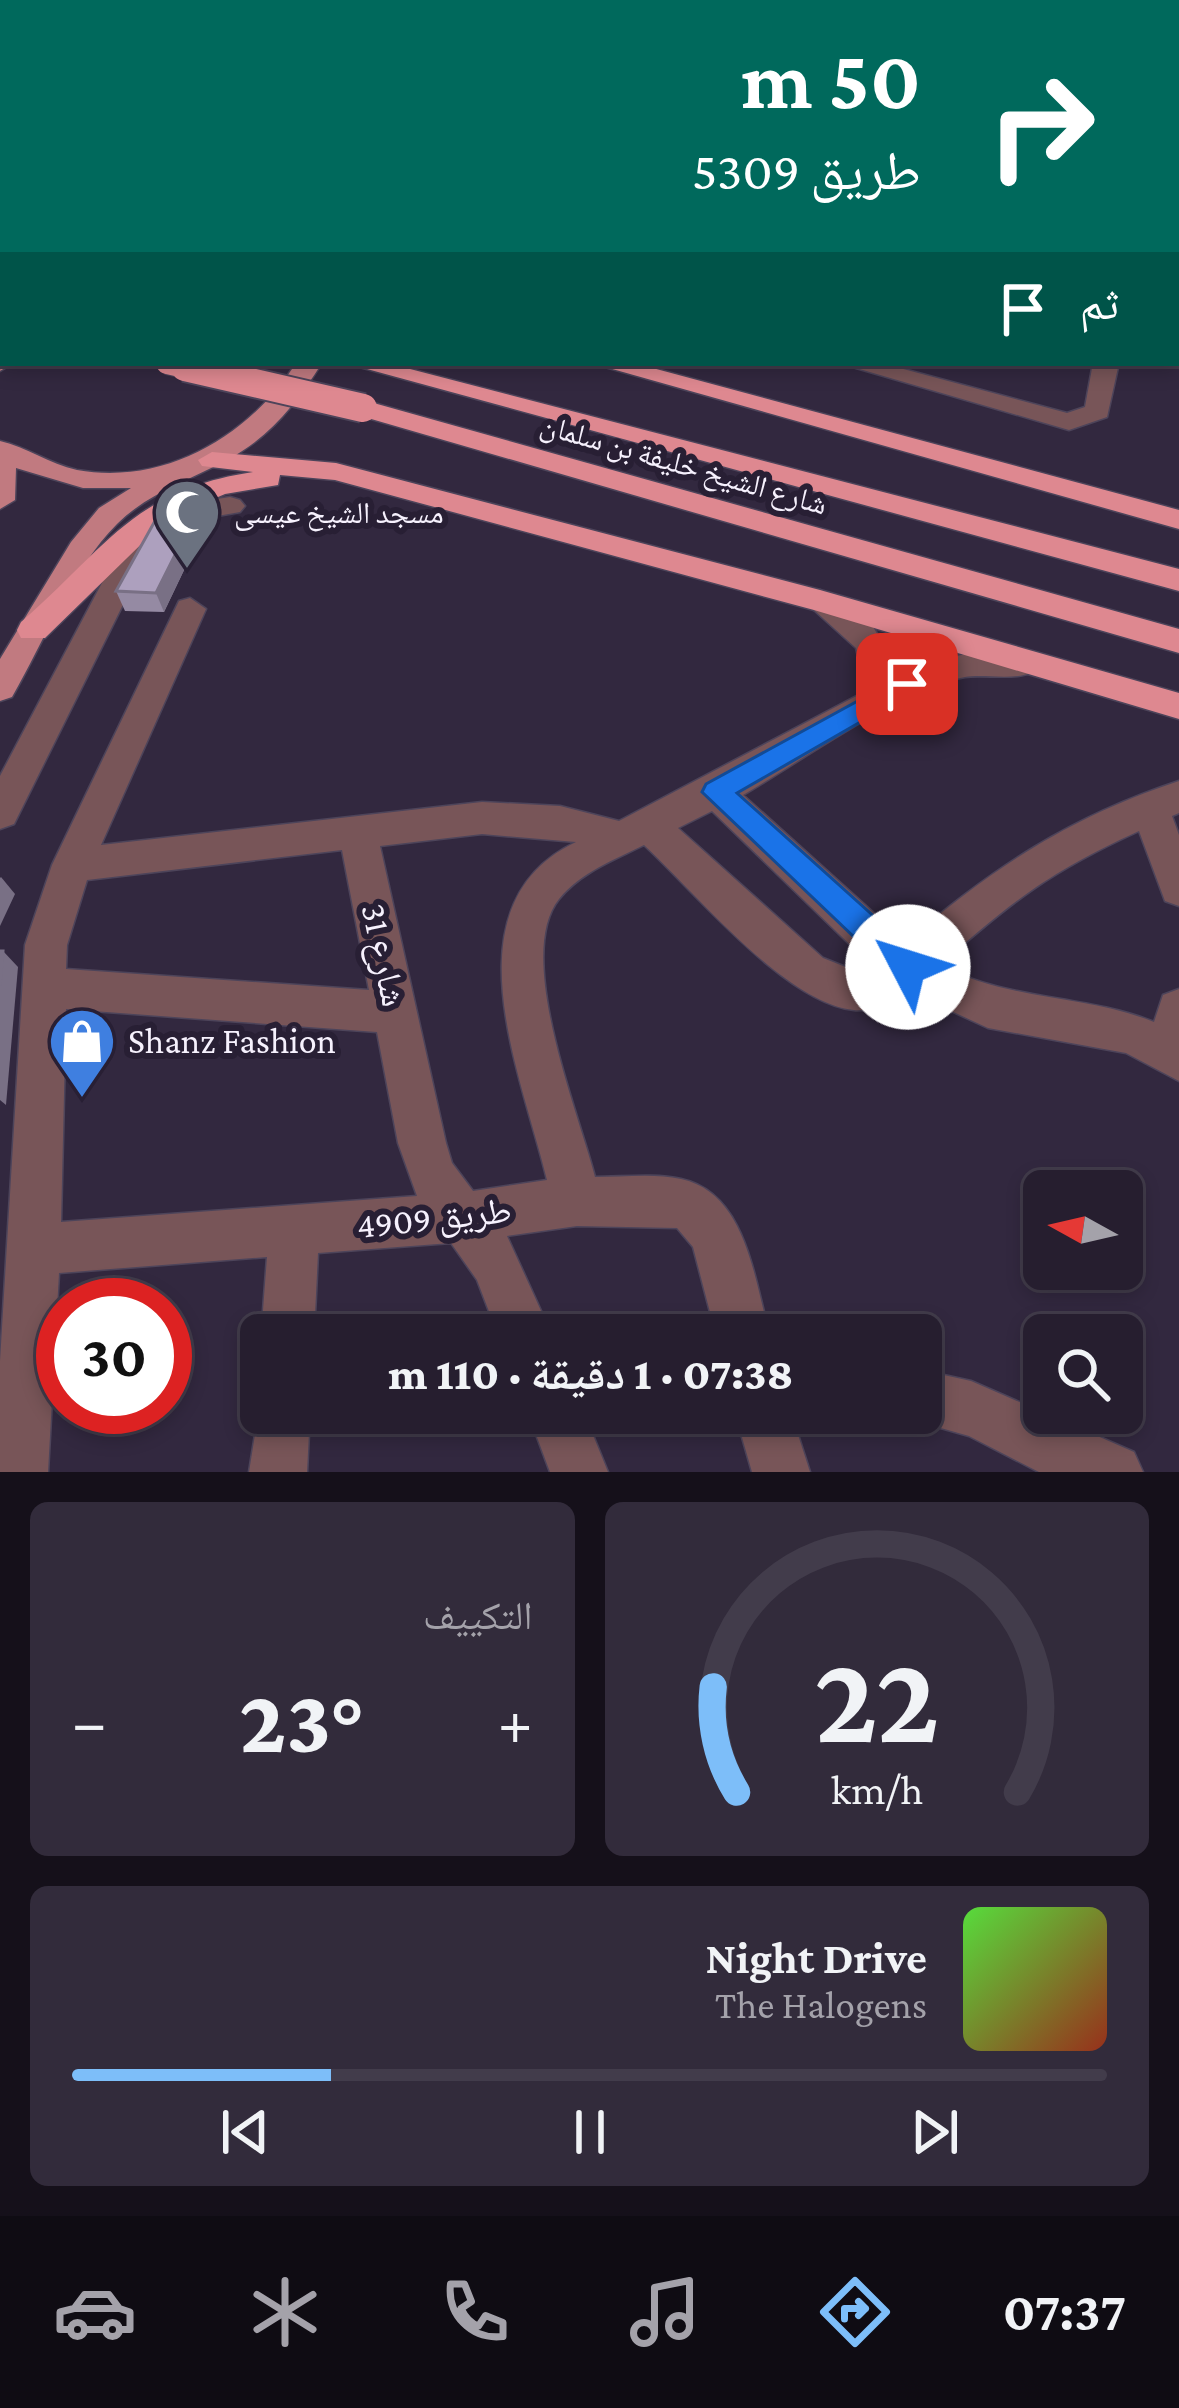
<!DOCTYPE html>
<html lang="ar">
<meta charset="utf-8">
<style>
body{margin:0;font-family:"Crimson Pro","Noto Naskh Arabic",serif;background:#322b3b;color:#f1f3f6;direction:rtl;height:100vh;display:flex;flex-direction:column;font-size:45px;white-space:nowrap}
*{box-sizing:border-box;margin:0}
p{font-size:39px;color:#a4a2aa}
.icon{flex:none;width:66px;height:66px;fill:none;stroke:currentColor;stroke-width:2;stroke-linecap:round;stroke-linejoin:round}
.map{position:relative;height:1472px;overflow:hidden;direction:ltr}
.sheet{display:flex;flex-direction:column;gap:30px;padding:30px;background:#15101a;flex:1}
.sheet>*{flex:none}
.top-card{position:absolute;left:0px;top:0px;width:1179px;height:366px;box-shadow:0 6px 18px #0003,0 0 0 3px #423c4b;direction:rtl;background:#00695c;color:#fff;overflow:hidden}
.needle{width:78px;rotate:278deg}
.tools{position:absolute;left:1023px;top:1170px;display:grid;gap:24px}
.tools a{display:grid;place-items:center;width:120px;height:120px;border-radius:18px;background:#261e2f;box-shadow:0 6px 18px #0003,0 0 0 3px #423c4b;font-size:60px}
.speed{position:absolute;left:36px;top:1278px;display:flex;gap:24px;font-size:60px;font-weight:700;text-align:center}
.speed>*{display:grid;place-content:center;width:156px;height:156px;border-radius:50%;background:#261e2f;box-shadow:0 6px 18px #0003,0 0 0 3px #423c4b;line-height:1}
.speed .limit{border:18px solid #d22;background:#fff;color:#111}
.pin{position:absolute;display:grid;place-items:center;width:102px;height:102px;color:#fff;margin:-51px;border-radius:24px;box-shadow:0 6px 18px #0006}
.me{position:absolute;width:132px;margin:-66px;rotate:310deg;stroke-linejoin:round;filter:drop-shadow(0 0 9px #0008)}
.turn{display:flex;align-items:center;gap:42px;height:252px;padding:0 60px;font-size:54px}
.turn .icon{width:156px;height:156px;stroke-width:2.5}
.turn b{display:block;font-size:84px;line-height:102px}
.then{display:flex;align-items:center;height:114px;padding:0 60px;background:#0003;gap:24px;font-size:45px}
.big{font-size:90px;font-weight:800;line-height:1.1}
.sheet .tile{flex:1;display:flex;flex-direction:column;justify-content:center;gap:18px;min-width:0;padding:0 42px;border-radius:18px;background:#322b3b}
.sheet .dial{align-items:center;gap:0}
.dial svg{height:312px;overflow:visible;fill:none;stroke:#423c4b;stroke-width:7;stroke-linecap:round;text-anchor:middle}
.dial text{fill:#f1f3f6;stroke:none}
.song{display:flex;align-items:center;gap:36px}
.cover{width:144px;height:144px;border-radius:18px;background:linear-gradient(135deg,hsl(110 70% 55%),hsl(10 70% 35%))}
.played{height:12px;border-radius:6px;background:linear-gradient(90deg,#7dbef9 25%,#423c4b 25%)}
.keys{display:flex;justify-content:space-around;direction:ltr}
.heat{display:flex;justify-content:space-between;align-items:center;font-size:66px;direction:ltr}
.sheet .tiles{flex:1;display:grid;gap:30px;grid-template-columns:1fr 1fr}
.tile:last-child{grid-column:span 2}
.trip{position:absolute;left:240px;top:1314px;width:702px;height:120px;border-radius:18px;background:#261e2f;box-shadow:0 6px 18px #0003,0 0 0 3px #423c4b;font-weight:800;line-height:120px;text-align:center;direction:rtl}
.tab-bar{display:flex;height:192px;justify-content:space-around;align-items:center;background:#0f0c13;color:#a4a2aa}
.tab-bar .icon{width:84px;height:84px}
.tab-bar .current{color:#7dbef9}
.tab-bar b{font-size:54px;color:#f1f3f6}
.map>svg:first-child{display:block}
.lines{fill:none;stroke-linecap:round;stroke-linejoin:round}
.minor-casing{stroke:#4d445a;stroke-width:3}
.major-casing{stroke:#4d445a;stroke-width:3}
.highway-casing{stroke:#4d445a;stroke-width:3}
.minor{fill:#785558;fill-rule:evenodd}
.major{fill:#c17a80;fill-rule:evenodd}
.highway{fill:#de8890;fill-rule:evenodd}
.highway-bridge-far1-casing{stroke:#4d445a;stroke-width:24;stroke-linecap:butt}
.highway-bridge-casing{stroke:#4d445a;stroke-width:32;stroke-linecap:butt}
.highway-bridge-far1{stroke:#de8890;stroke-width:22}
.highway-bridge{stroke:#de8890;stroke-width:28}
.wall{fill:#958aa3}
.shaded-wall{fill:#797085}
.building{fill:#ada0be;stroke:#797085;stroke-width:3}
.route{fill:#1a73e8;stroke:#114b97;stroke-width:3}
.labels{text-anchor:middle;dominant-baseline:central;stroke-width:12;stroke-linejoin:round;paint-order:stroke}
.street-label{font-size:30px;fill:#f6f1fd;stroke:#281f34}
.poi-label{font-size:30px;fill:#f6f1fd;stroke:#281f34;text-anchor:start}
.near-street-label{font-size:36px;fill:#f6f1fd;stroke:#281f34}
.near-poi-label{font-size:36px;fill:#f6f1fd;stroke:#281f34;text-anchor:start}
</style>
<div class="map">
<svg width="1179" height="1472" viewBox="0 0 1179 1472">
<rect width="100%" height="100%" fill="#32283f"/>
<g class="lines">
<defs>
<g id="minor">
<polygon points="445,0 558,0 560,3 447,3"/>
<polygon points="933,0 1010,0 1012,3 935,3"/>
<polygon points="1040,0 1054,0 1055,3 1041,3"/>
<polygon points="1176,8 1179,9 1179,21 1176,20"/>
<rect x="1176" y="82" width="3" height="10"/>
<rect x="0" y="95" width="3" height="10"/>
<polygon points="1176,138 1179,139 1179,154 1176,153"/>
<rect x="0" y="149" width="3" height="12"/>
<rect x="1176" y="171" width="3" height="12"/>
<rect x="1176" y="260" width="3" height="14"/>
<rect x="1176" y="302" width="3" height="14"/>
<rect x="1176" y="346" width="3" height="14"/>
<polygon points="839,363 881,363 1067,413 1085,407 1093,363 1119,363 1107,417 1069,430"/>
<polygon points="230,497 240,500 245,506 240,512 166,525 155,540 14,824 0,829 0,776 130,530 146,510"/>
<path d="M820 590 870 621 899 674C927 664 1025 630 1044 662 1031 685 988 673 965 677 900 689 803 760 743 795L906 942C994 867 1070 817 1179 781V813L1172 816 1179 835V906L1165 901 1139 831C1051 871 1012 901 940 965 1008 1001 1084 994 1154 1022L1163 995 1179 989V1081L1126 1053 988 1028 906 990C891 998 873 1012 854 1010 785 1003 695 892 644 845 614 860 581 872 559 899 514 955 578 1111 595 1177 622 1177 655 1173 681 1179 747 1193 754 1281 770 1335H716L693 1247 677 1228 577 1226 507 1236 552 1335H498L477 1280 451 1243 318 1253 314 1335 261 1337 267 1257 59 1273 48 1472H0V1361L25 945 52 865 179 601 190 598 206 609 101 845 482 802 560 806 619 821 866 691 856 648 804 601ZM712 811 871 965 853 970 823 958 678 828ZM482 834 576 842C445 904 522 1075 547 1180L473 1191 452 1163 446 1143 380 846ZM342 850 369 990 66 969 67 945 87 880ZM66 1009 377 1032 398 1143 417 1196 61 1222Z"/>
<polygon points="921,1370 971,1381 1134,1452 1143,1472 1039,1472 969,1436 902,1417 900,1413 921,1413"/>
<polygon points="261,1397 261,1413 310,1413 307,1472 249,1472"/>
<polygon points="528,1413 584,1413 608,1472 550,1472"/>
<polygon points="735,1413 791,1413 810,1472 752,1472"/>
</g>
<g id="major">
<rect x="363" y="0" width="14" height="3"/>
<polygon points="3,351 3,363 13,363 0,371"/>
<path d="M296 363H322C296 404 270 437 227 460 190 480 148 493 117 524 72 569 44 642 12 697L0 701V659L71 542 99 508 131 488H83L16 468 15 500 0 509V441C27 447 49 464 77 470 166 486 250 435 296 363Z"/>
</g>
<g id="highway">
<rect x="0" y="233" width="3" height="14"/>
<rect x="0" y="279" width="3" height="14"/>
<rect x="0" y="318" width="3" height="14"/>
<polygon points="345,363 387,363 1179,569 1179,591"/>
<polygon points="591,363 634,363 1179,510 1179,529"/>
<polygon points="363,400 1179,629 1179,653 354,414 354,402"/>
<path d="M212 452 336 463 820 590 1179 693V719L814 610 335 480 280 475 278 485 225 494 167 519 45 638H21L17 630 21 622C106 548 133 490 253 472L202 466 198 460Z"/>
</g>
</defs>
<use href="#minor" class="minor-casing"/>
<use href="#major" class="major-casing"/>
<use href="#highway" class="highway-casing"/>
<use href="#minor" class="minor"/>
<use href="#major" class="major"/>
<use href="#highway" class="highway"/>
<defs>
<polyline id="highway-bridge-far1" points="167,363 198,370"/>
<polyline id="highway-bridge" points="185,367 363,408"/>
</defs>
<use href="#highway-bridge-far1" class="highway-bridge-far1-casing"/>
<use href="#highway-bridge" class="highway-bridge-casing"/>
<use href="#highway-bridge-far1" class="highway-bridge-far1"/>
<use href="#highway-bridge" class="highway-bridge"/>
</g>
<polygon class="wall" points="201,503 207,522 164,612 125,611 116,591"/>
<g class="shaded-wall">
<polygon points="201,503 207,522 164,612 156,593"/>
<polygon points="1,877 15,894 0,926 0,878"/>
<polygon points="3,951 18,967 6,1105 0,1100 0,985"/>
</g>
<g class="building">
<polygon points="201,503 156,593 116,591 161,510"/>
<polygon points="0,951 3,951 0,985"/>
</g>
<polygon class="route" points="907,674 920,684 916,690 737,793 919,957 924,967 919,977 908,982 896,977 702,792 706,784"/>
<defs>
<symbol id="mosque-pin" viewBox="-11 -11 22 30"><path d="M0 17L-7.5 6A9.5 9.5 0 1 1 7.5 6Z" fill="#6b7280" stroke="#281f34"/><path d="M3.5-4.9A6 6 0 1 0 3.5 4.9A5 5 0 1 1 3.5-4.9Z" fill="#fff"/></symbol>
<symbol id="shop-pin" viewBox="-11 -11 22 30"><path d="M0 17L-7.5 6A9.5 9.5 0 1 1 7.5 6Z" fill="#3f7fe0" stroke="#281f34"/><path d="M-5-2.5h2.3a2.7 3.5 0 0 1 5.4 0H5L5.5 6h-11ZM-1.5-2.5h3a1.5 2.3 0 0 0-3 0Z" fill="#fff"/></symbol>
</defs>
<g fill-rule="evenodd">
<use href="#mosque-pin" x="149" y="474" width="76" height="104"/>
<use href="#shop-pin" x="44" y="1003" width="76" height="104"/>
</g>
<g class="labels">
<g class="street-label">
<text transform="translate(684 464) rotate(16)">شارع الشيخ خليفة بن سلمان</text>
</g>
<g class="poi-label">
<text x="234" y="512">مسجد الشيخ عيسى</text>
</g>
<g class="near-street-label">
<text transform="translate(384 955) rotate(78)">شارع 31</text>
<text transform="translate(434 1218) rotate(-6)">طريق 4909</text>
</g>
<g class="near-poi-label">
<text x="128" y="1041">Shanz Fashion</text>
</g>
</g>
</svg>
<div class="tools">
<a><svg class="needle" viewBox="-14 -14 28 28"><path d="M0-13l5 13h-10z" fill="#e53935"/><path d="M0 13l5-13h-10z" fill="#a4a2aa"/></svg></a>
<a><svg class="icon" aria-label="search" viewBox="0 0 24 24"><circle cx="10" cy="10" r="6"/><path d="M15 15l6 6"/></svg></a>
</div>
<div class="speed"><div class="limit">30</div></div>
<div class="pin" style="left:907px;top:684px;background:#d93025"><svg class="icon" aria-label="arrive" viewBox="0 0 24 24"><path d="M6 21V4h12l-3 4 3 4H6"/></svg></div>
<svg class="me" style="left:908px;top:967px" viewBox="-20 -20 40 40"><circle r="19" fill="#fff"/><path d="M0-13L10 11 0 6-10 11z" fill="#1a73e8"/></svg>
<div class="trip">07:38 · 1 دقيقة · 110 m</div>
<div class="top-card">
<div class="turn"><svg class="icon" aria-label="right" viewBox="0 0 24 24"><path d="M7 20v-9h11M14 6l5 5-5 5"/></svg><div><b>50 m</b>طريق 5309</div></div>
<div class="then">ثم<svg class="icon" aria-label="arrive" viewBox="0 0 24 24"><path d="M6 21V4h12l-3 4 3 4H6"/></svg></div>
</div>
</div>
<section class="sheet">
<div class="tiles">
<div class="tile dial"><svg viewBox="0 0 100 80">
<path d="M14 69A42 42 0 1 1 86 69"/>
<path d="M14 69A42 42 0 0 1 8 42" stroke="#7dbef9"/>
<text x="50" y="56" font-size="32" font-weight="700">22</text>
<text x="50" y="72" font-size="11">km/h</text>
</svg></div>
<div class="tile"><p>التكييف</p>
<div class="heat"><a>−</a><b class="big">23°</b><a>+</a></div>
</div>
<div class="tile">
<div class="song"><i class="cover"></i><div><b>Night Drive</b><p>The Halogens</p></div></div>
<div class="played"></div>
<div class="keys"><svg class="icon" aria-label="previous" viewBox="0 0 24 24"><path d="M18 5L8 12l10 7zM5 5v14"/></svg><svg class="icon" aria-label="pause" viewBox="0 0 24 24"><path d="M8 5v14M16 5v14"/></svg><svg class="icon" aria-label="next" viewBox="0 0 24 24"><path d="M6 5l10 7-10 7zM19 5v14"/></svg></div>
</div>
</div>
</section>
<nav class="tab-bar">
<b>07:37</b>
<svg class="icon current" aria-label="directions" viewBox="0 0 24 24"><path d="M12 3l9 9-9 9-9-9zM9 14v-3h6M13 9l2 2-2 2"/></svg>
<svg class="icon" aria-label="music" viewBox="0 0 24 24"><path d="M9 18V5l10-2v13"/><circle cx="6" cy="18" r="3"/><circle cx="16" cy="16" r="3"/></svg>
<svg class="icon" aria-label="phone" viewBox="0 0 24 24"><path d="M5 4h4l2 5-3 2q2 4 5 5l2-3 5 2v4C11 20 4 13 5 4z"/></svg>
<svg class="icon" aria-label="climate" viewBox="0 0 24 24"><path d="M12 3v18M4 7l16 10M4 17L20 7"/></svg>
<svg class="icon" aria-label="car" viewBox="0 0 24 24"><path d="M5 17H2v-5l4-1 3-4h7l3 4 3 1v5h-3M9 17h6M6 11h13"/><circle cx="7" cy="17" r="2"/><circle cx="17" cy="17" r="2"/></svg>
</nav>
